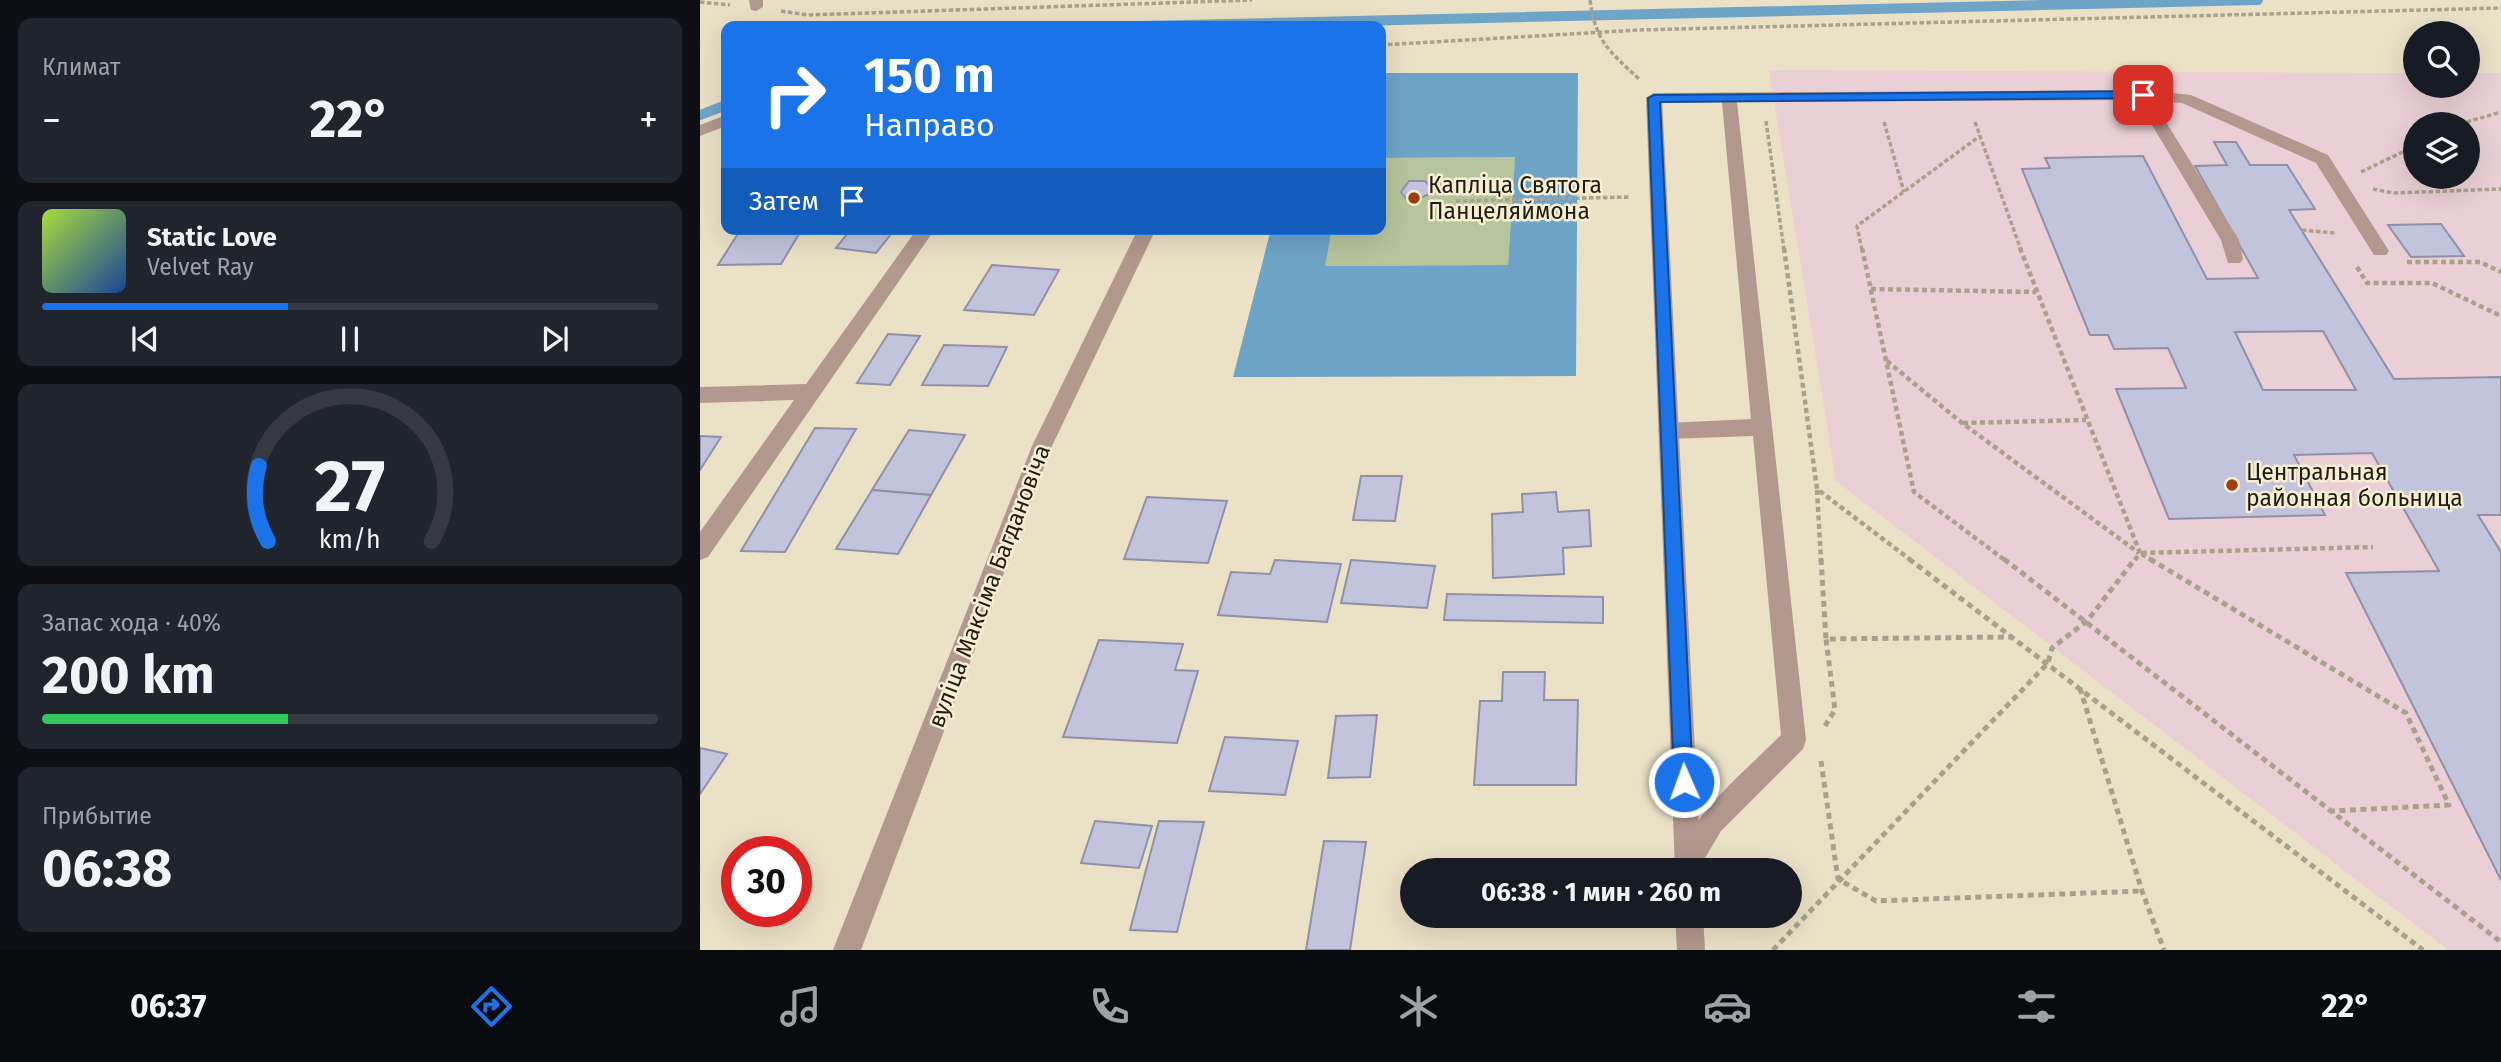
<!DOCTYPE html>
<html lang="ru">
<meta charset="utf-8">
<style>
body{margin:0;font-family:"Fira Sans",sans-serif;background:#20242c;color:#f1f3f6;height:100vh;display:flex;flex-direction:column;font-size:26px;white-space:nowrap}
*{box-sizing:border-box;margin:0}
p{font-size:23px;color:#9ea1a6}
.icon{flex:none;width:38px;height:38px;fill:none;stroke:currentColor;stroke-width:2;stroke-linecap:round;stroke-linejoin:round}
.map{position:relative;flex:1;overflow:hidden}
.drawer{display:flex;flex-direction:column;gap:18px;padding:18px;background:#0d0f14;width:700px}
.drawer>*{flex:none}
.hud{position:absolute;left:21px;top:21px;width:665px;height:214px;border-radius:14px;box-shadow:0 7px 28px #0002;background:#1a73e8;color:#fff;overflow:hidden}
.tools{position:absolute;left:1703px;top:21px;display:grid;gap:14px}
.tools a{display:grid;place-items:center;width:77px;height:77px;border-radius:50%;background:#171b24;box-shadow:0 7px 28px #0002;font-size:35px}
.speed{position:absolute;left:21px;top:836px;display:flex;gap:14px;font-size:35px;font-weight:700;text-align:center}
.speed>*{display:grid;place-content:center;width:91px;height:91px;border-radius:50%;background:#171b24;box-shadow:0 7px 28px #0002;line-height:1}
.speed .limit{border:10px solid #d22;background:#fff;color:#111}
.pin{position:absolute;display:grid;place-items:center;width:60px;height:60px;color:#fff;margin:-30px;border-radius:14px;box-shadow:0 4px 10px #0006}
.me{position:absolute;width:77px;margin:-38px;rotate:358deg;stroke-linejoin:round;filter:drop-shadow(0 0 5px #0008)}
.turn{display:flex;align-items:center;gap:24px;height:147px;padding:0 28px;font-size:32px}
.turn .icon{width:91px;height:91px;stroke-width:2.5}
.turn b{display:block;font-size:49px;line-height:60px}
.then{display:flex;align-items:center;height:66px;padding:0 28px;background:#0003;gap:14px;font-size:26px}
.big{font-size:52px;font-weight:700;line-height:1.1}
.drawer .tile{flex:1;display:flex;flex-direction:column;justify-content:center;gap:10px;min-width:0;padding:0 24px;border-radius:14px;background:#20242c}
.drawer .dial{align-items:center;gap:0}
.dial svg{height:182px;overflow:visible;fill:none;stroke:#363941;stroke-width:7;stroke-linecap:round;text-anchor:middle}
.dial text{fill:#f1f3f6;stroke:none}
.song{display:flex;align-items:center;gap:21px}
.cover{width:84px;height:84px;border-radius:10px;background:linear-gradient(135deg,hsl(80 70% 55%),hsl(220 70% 35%))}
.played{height:7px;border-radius:4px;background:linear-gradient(90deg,#1a73e8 40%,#363941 40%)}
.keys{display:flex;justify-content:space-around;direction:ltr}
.heat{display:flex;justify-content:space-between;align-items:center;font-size:38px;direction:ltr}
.charge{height:10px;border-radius:5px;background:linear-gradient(90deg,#34c759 40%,#363941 0)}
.trip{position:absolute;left:700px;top:858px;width:402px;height:70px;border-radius:35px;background:#171b24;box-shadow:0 7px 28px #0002;font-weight:700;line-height:70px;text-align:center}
.menu{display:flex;height:112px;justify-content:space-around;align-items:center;background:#090b0e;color:#9ea1a6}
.menu .icon{width:49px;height:49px}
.menu .on{color:#1a73e8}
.menu b{font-size:32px;color:#f1f3f6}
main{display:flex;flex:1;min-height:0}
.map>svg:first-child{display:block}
.medical{fill:#ead0d6;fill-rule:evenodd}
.green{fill:#b6c59c}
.water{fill:#6fa4c9}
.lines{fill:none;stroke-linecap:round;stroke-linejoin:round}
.stream{stroke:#6fa4c9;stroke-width:10}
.building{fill:#c2c3dd;stroke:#9090a9;stroke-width:2;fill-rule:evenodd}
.path-far2{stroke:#a9a18d;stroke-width:3.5;stroke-dasharray:4.5 2.5;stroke-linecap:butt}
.path-far1{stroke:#a9a18d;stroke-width:4.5;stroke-dasharray:5 3.5;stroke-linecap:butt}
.path{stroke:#a9a18d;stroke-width:5;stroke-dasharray:6 4.5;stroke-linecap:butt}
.lane{fill:#b3988f;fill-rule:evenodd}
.street{fill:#b3988f;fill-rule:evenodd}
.route{fill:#1a73e8;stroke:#114b97;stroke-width:2}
.poi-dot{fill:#a13c0c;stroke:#f8eed4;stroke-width:2.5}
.labels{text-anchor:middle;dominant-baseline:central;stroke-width:5;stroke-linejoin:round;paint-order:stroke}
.poi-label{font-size:23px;fill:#1f1c12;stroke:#f8eed4;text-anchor:start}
.street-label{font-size:23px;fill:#1f1c12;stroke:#f8eed4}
</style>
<main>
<section class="drawer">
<div class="tile"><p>Климат</p>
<div class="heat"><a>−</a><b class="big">22°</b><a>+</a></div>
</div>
<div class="tile">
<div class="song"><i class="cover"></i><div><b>Static Love</b><p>Velvet Ray</p></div></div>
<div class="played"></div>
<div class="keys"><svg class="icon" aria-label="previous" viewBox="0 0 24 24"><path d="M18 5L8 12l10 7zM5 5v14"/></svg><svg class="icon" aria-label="pause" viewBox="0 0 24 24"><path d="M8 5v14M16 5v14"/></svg><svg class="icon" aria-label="next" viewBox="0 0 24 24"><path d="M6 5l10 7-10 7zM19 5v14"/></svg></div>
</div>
<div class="tile dial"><svg viewBox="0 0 100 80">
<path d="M14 69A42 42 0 1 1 86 69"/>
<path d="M14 69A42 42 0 0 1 10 36" stroke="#1a73e8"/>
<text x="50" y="56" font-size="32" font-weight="700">27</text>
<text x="50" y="72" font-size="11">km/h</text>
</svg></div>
<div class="tile"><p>Запас хода · 40%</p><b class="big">200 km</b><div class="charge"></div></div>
<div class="tile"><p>Прибытие</p><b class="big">06:38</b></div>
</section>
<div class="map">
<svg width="1801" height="950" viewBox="0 0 1801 950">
<rect width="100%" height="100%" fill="#ebe1c7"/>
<path class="medical" d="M1069 70 1715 73V86H1768V73H1801V950H1748L1136 481ZM1715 124H1768V177H1715Z"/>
<polygon class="green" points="815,157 808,265 624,266 632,229 681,229 681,158"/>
<polygon class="water" points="681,73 878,73 876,376 533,377 571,229 632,229 625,266 808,265 815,157 681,158"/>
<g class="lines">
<g class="stream">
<polyline points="441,26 1558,0"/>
<polyline points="0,115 26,105"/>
</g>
</g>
<g class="building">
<path d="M1514 142H1536L1550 165H1587L1615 209 1589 210 1694 379 1801 377V515H1778L1801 552V880L1646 573 1739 571 1672 453 1594 455 1625 515 1469 519 1416 389 1486 388 1468 348 1414 349 1408 335H1390L1322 169 1350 168 1345 158 1443 156 1507 279 1558 278 1495 166 1527 165ZM1623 331 1656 390H1563L1535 332Z"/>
<polygon points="709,181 725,181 734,191 710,204 701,192"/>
<polygon points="1741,224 1764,256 1711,257 1688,225"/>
<polygon points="41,229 102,229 81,264 18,265"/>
<polygon points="151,229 195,229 176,253 136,248"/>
<polygon points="292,265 359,270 334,315 264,310"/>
<polygon points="188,334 220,336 190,385 157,383"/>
<polygon points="244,345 307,347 288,386 222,385"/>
<polygon points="115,428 156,429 85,552 41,551"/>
<polygon points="209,430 265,435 231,495 172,490"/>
<polygon points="0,436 21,437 0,470"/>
<polygon points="661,476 702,476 695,521 653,520"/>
<polygon points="172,490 231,495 198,554 136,549"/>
<polygon points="856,492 858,512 889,510 891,546 863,548 864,574 793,578 792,514 823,512 822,494"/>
<polygon points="447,497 527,501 508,563 424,559"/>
<polygon points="575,560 641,564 627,622 518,615 531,572 570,574"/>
<polygon points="651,560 735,566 727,608 641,603"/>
<polygon points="747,594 903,597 903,623 744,620"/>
<polygon points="399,640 483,644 475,670 498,671 477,743 363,737"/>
<polygon points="803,672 845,672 844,700 878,700 876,785 774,785 780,701 802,701"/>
<polygon points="677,715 670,777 628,778 636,716"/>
<polygon points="525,737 598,741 585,795 509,791"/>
<polygon points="0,748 27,754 0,794"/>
<polygon points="395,821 452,826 439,868 381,863"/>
<polygon points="459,821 504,822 477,932 430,930"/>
<polygon points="624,841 666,842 650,950 606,950"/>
</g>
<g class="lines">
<g class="path-far2">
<path d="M890 0C895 41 910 52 939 79"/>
<polyline points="0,2 30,5"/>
<polyline points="81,11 108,15 552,0"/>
<polyline points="681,45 939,30 1801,8"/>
<polyline points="1066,121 1084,250"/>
<polyline points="1184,122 1204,192"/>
<polyline points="1275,122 1321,250"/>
<polyline points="1760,124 1801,112"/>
<polyline points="1661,172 1715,146"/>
<polyline points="1673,189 1693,193 1801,189"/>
<polyline points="756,201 930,197"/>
<polyline points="1602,230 1635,233"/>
<polyline points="1162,250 1157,226 1280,136"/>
</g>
<g class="path-far1">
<polyline points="1084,248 1117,489 1212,561"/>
<polyline points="1162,248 1214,492 1306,561"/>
<polyline points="1320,248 1440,553 1434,561"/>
<polyline points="1707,262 1780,262 1801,272"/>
<polyline points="1657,267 1667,283 1732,283 1801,316"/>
<polyline points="1171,289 1336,292"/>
<polyline points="1187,361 1262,423 1439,553"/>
<polyline points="1263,423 1386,420"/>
<polyline points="1117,490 1121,561"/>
<polyline points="1453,561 1440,553 1673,547"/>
</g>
<g class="path">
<polyline points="1121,559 1126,639 1311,637"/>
<polyline points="1209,559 1723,950"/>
<polyline points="1304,559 1801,942"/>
<polyline points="1450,559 1706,713 1749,805 1632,811"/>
<polyline points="1380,688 1442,891 1464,950"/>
<polyline points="1125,726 1135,710 1126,639"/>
<polyline points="1121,761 1138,879 1176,901 1442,891"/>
<polyline points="1073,950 1348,663 1352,648 1387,621 1435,559"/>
</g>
<g class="lane">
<polygon points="49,0 63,0 63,7 56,11 51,10"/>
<path d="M1442 90 1491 95 1628 155 1689 251 1686 255H1674L1616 163 1482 103 1453 101 1539 240 1543 259 1540 263H1528L1521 240 1437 100 1037 102 1106 740 1103 749 1021 831 998 870H977L974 863C995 811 1042 774 1081 735L1053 436 968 439 961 437 958 431 961 425 968 423 1051 419 1022 102 954 103 946 98 954 93Z"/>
<polygon points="217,229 235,229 8,557 0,560 0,532 94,400 0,403 0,387 106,384"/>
</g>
<g class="street">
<polygon points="954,93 962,98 1001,870 975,870 946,98"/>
<polygon points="26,115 26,126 0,136 0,125"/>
<polygon points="438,229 456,229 352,446 161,950 133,950 332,446"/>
<polygon points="975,915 1003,915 1005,950 977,950"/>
</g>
</g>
<polygon class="route" points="1443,91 1448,95 1447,98 960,102 993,782 990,789 984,792 977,789 974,782 948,98 954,95"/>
<g class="poi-dot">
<circle cx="714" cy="198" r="7"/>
<circle cx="1532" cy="485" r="7"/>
</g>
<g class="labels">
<g class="poi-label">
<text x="728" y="185">Капліца Святога<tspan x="728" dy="26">Панцеляймона</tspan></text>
<text x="1546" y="472">Центральная<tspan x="1546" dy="26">районная больница</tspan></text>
</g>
<g class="street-label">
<text transform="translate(289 586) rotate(-69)">вуліца Максіма Багдановіча</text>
</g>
</g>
</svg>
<div class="tools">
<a><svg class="icon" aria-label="search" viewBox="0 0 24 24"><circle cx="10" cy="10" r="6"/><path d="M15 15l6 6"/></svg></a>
<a><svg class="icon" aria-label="layers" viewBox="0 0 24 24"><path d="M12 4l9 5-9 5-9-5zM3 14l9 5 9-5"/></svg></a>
</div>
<div class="speed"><div class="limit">30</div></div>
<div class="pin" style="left:1443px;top:95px;background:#d93025"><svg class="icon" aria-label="arrive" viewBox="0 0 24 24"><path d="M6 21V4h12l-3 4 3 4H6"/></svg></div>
<svg class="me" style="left:984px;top:782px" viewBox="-20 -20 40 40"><circle r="17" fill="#1a73e8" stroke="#fff" stroke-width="3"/><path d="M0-11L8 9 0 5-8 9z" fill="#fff"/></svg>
<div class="trip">06:38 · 1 мин · 260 m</div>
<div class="hud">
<div class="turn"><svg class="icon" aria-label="right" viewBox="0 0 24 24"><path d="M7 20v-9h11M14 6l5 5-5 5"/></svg><div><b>150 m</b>Направо</div></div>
<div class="then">Затем<svg class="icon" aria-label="arrive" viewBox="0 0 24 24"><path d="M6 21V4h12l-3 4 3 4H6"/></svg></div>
</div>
</div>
</main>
<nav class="menu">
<b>06:37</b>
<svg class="icon on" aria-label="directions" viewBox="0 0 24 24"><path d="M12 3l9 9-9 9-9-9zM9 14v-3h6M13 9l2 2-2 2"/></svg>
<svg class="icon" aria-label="music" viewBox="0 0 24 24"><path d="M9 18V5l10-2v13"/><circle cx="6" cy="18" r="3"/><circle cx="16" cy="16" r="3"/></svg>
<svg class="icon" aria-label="phone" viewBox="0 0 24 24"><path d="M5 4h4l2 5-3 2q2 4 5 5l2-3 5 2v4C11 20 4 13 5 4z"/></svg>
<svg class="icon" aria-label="climate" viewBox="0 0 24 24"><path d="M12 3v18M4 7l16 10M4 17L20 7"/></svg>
<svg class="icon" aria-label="car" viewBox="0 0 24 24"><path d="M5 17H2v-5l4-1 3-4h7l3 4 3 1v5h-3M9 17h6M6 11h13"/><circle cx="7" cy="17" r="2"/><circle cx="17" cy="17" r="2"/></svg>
<svg class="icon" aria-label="filters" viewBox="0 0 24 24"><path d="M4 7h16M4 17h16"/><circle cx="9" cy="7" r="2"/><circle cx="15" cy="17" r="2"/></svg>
<b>22°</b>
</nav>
